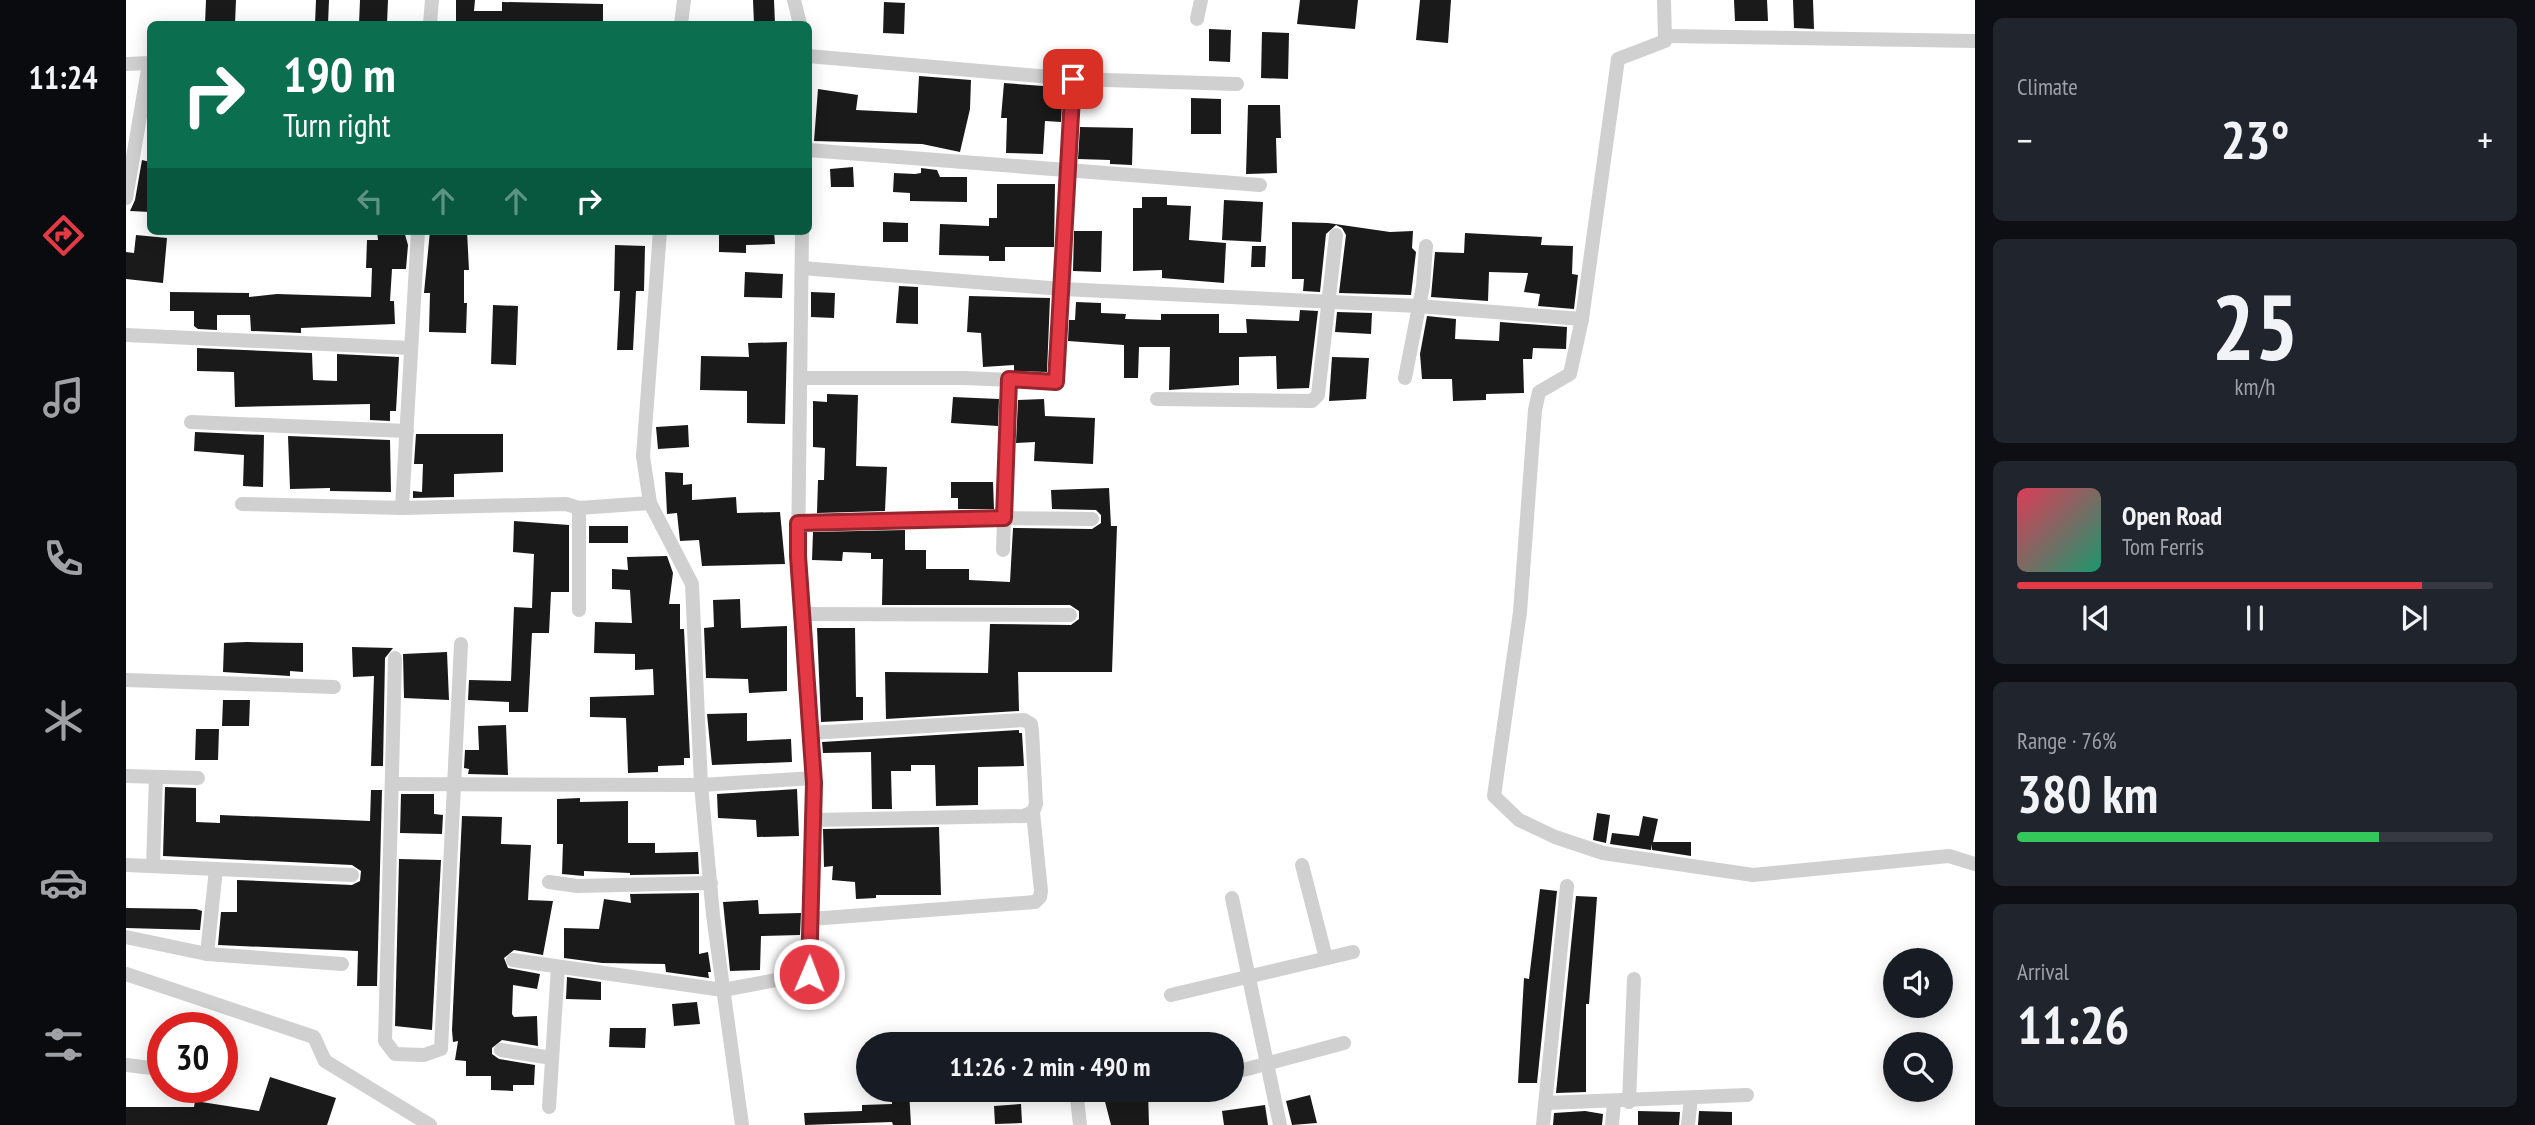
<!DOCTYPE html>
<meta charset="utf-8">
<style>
body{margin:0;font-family:"PT Sans Narrow",sans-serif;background:#20242c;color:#f1f3f6;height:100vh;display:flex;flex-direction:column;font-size:26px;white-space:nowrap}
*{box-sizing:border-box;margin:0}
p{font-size:23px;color:#9ea1a6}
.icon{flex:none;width:38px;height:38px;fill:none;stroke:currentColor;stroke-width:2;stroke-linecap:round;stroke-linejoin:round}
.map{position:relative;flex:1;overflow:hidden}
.sheet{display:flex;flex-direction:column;gap:18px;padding:18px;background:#0d0f14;width:560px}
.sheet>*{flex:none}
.guide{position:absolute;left:21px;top:21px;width:665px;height:214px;border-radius:10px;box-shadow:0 4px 18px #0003;background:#0b6e4f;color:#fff;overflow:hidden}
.buttons{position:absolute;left:1757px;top:948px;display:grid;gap:14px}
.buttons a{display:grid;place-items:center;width:70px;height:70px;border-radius:50%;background:#171b24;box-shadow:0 4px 18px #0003;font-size:35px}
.speed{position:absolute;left:21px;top:1012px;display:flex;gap:14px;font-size:35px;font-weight:700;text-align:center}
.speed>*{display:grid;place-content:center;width:91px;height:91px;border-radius:50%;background:#171b24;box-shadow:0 4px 18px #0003;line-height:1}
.speed .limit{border:10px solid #d22;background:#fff;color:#111}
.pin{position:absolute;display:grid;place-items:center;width:60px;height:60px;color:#fff;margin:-30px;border-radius:14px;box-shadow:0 4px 10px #0006}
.me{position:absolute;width:77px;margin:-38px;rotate:1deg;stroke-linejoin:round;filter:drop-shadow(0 0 5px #0008)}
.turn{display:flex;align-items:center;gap:24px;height:147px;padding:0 21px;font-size:32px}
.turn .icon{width:91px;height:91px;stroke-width:2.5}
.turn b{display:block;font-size:49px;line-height:60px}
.lanes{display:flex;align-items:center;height:66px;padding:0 21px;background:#0003;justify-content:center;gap:35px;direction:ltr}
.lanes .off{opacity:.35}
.big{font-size:52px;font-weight:600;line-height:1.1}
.sheet .card{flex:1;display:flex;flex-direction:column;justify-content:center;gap:10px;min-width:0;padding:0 24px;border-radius:10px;background:#20242c}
.sheet .dial{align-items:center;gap:0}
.dial b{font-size:91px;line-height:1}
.song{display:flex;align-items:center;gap:21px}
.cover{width:84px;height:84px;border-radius:10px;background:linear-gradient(135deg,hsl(350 70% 55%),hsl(160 70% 35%))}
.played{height:7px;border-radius:4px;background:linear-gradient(90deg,#e63946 85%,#363941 85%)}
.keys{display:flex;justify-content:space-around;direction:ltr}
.heat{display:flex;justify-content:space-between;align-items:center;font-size:38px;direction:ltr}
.charge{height:10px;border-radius:5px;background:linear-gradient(90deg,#34c759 76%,#363941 0)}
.trip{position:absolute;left:730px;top:1032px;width:388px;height:70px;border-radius:35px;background:#171b24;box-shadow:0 4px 18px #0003;font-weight:600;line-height:70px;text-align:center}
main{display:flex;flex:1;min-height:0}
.tabs{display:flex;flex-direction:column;width:126px;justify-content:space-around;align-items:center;background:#090b0e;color:#9ea1a6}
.tabs .icon{width:49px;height:49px}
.tabs .active{color:#e63946}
.tabs b{font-size:32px;color:#f1f3f6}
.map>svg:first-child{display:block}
.building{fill:#1a1a1a}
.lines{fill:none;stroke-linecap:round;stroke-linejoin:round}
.street{stroke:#d0d0d0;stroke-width:14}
.route-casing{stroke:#96252e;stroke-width:18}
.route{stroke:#e63946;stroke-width:12}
</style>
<main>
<nav class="tabs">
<b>11:24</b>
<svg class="icon active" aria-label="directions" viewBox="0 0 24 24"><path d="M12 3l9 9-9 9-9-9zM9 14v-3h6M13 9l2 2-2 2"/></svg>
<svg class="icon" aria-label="music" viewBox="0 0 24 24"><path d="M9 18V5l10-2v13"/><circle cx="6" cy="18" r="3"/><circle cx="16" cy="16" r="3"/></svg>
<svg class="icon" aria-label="phone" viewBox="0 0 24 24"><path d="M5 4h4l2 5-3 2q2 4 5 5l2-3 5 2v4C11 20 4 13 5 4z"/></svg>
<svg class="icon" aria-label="climate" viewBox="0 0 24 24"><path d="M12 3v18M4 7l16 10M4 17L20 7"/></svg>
<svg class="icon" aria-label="car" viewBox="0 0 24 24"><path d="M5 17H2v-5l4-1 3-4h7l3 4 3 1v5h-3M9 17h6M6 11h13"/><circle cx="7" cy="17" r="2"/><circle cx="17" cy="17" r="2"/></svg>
<svg class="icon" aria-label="filters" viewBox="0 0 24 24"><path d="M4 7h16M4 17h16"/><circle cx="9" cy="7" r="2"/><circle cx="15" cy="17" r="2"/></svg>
</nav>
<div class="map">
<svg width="1849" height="1125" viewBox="0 0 1849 1125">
<rect width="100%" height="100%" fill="#fff"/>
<g class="building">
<polygon points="80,0 110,0 109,24 79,24"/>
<polygon points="190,0 203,0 202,24 189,24"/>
<polygon points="234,0 262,0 261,24 233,24"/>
<polygon points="330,0 349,0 348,11 376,11 376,2 477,4 477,24 330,24"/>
<polygon points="627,0 648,0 649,24 628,24"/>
<polygon points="1174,0 1232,0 1229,29 1171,24"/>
<polygon points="1294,0 1325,0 1322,43 1290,40"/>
<polygon points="1608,0 1641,0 1642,21 1609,21"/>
<polygon points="1667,0 1687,0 1688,29 1668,28"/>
<polygon points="758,2 779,3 778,34 757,33"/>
<polygon points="1083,29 1105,30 1104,62 1083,61"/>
<polygon points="1136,32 1163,33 1162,79 1135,78"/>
<polygon points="793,76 845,80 844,109 834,152 796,144 688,141 692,89 732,95 730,110 791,113"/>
<polygon points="878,83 931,87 930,103 936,104 935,122 919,121 917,154 880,153 881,118 875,118"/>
<polygon points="1065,98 1095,99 1095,134 1065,134"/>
<polygon points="1122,105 1154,105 1155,138 1150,138 1151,173 1120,174"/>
<polygon points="954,127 1007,128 1006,165 984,164 984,160 952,159"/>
<polygon points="16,160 24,162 24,212 4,211 9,200"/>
<polygon points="727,167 728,187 705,187 704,169"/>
<polygon points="795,168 811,170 814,177 841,177 841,202 784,201 784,193 767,192 768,173 789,174 795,173"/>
<polygon points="871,184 929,184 928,247 879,247 879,261 863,261 863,256 813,255 814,224 863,226 863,218 871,218"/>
<polygon points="1016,197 1041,197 1041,205 1065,206 1063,240 1100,243 1098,283 1036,278 1036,270 1007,271 1007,208 1016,208"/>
<polygon points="1098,200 1137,202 1135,242 1096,240"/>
<polygon points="757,222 782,223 782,242 757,242"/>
<polygon points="1166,222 1202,223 1264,232 1287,231 1286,248 1290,252 1285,295 1213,293 1220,235 1216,228 1210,225 1200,234 1194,292 1177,291 1178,279 1166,279"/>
<polygon points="251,231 278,231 282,245 280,269 266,269 264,301 268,301 269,324 175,328 175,333 125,331 124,315 91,315 91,330 72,329 68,326 68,311 44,311 44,292 123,293 123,297 151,294 245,297 246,268 240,268 241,240 252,240"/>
<polygon points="304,231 341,231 343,270 338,270 338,303 341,303 340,333 303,332 304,293 298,293"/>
<polygon points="593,231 648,231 649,244 620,245 620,253 593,252"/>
<polygon points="948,231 976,231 975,272 947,271"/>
<polygon points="1339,233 1416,237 1415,245 1447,246 1446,274 1452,275 1448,309 1412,306 1414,294 1398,292 1402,273 1363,272 1362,301 1305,297 1309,252 1338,253"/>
<polygon points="10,235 41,238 37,283 0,279 0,252 8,253"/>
<polygon points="489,245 519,246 518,291 510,291 507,350 491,350 494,291 488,291"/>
<polygon points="1126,246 1140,246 1139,267 1125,267"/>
<polygon points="619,272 657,274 656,298 618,297"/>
<polygon points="773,286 792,287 792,324 770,323"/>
<polygon points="685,292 709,293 708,318 685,317"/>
<polygon points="843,296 924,298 921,372 888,371 888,365 857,367 855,333 841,332"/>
<polygon points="950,302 975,303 975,313 1000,314 999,319 1035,320 1035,314 1093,314 1093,333 1121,333 1120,319 1173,321 1174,310 1192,311 1183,388 1151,389 1150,356 1113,357 1113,385 1043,390 1044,347 1013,347 1012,378 998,378 998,345 942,341 943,320 949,320"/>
<polygon points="367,305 392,306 390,365 365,364"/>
<polygon points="1211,312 1246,313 1245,334 1209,332"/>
<polygon points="1301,316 1330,319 1329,339 1373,341 1374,322 1441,327 1440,349 1407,348 1406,359 1397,359 1398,393 1360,394 1360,400 1327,401 1326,379 1296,379 1294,354"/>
<polygon points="661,342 659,424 621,423 621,391 574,390 575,356 623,357 622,343"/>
<polygon points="71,348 186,353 187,380 211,381 211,354 273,357 270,411 264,411 264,421 244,420 244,404 109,407 108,372 71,371"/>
<polygon points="1206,357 1243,358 1240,399 1203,401"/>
<polygon points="701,394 732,395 730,466 761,467 759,511 691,513 692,480 698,480 699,448 687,447 687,401 701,402"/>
<polygon points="827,397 873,399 872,426 825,423"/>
<polygon points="918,399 919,416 969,418 967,464 908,461 909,442 890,443 892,400"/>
<polygon points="562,425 563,447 532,449 530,427"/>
<polygon points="69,432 138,435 137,487 117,486 118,455 68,451"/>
<polygon points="290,434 377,434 377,472 328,474 328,497 287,498 287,491 296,492 297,464 288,464"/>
<polygon points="162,436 264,440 265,492 204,491 204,488 164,489"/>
<polygon points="539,472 557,473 557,485 566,484 566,500 610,497 611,513 654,512 659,564 576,566 573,540 554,541 551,513 541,514"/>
<polygon points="825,482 867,482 868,509 832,509 832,498 825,498"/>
<polygon points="983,488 985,526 991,526 986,672 892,672 893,711 760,719 759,672 862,673 864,624 945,625 953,619 953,611 944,605 756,605 757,559 745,559 745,553 717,552 716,561 686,560 687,532 779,530 779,550 800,550 800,569 843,569 843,580 884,582 887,528 966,529 975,523 975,515 970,510 926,509 925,490"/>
<polygon points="388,521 443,525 443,592 425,592 423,633 406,633 402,712 383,712 383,702 342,700 343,680 385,681 388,607 406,608 408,554 387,552"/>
<rect x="463" y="526" width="39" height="17"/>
<polygon points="541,556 547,573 543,604 554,604 554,629 558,629 564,758 558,758 558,765 532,766 532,772 502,773 500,718 464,717 464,697 528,695 527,669 509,670 509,654 468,653 469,622 506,623 504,590 486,589 486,569 502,570 501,557"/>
<polygon points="614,599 615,628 661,626 661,691 623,693 622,679 580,678 578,628 588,627 587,600"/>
<polygon points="691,628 729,628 730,697 737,697 737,720 695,722"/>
<polygon points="121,642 177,643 177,672 164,671 164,676 97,672 98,643"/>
<polygon points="226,647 267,648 259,658 257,766 245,766 248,676 227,677"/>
<polygon points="321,652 323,700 278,698 277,654"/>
<polygon points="97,700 124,700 123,726 96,726"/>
<polygon points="621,713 621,741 665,739 666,762 586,765 581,714"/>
<polygon points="380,725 382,775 342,774 343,769 338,768 339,750 353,750 352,726"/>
<polygon points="70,729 93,729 92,760 69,760"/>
<polygon points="893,730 893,733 896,733 898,766 852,767 852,805 810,806 809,765 785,765 785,771 765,771 766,809 746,809 745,752 697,753 696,742"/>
<polygon points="39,787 70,788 70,822 94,823 94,815 244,821 245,790 256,790 251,986 231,986 232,951 92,945 95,912 111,912 111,880 226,885 234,881 235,871 226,865 37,856"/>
<polygon points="671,789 673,836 631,837 630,820 592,818 591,794"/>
<polygon points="275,794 308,794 308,814 317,815 316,834 274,833"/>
<polygon points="454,798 454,802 502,801 502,843 529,843 529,853 572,852 573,874 504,875 504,873 458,871 458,876 436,874 437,844 431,844 431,799"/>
<polygon points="1471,813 1484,815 1480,843 1467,840"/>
<polygon points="336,816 376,817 375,844 405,845 402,900 427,901 417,955 388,950 378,958 382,968 414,974 411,989 387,985 386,1014 388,1017 411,1016 412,1046 376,1040 366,1048 366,1054 373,1059 409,1065 408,1085 387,1085 387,1091 365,1090 365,1076 340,1076 340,1061 329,1060 332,1041 327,1042 326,1030"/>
<polygon points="1517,816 1532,819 1527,842 1565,842 1565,856 1526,850 1526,844 1525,850 1484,844 1486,833 1513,836"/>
<polygon points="813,827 815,895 750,895 750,898 730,899 729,882 706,880 707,866 698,867 697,829"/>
<polygon points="273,859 315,860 306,1030 269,1026"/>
<polygon points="1414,889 1431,891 1411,1083 1392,1083 1398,978 1403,979"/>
<polygon points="573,893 573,954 582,952 585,972 582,972 583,978 540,972 539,964 476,963 438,958 438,928 473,929 478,899 505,903 504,894"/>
<polygon points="1450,896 1471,897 1463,1004 1460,1004 1460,1092 1430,1093"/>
<polygon points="632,900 633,914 675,913 674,935 635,936 634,970 604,971 597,902"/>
<polygon points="0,908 70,909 76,911 74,930 0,928"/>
<polygon points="441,977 475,982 475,1000 440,999"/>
<polygon points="571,1002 574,1024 548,1026 546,1004"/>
<polygon points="484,1028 520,1028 519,1048 483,1047"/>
<polygon points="144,1077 210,1098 201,1125 0,1125 0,1107 68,1107 69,1101 133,1111"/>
<polygon points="766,1090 783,1090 785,1125 767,1125 766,1122 679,1125 678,1113 736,1111 736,1105 766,1104"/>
<polygon points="976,1090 1022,1090 1023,1125 985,1125"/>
<polygon points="1184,1095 1191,1123 1166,1125 1160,1101"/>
<polygon points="895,1104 896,1123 869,1124 868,1106"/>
<polygon points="1139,1105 1142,1125 1098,1125 1096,1111"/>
<polygon points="1459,1111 1477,1114 1476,1125 1427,1125 1428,1113"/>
<polygon points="1512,1111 1554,1112 1553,1125 1512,1125"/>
<polygon points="1573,1111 1606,1112 1606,1125 1572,1125"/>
</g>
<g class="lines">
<g class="street">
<polyline points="668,0 674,24"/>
<polyline points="1071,19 1075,0"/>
<polyline points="304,24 306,0"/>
<polyline points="555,24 558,0"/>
<polyline points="1540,36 1849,41"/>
<polyline points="0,64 24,63"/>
<polyline points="947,79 1111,84"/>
<polyline points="682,150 1134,185"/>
<polyline points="0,198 23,64"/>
<polyline points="534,231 517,456 524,503 566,584 575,785 587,915 616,1125"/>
<polyline points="676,268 936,289 1292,306 1456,319 1492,59 1539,41 1538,0"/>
<polyline points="1456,319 1444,374 1413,392 1409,410 1394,612 1368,796 1393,820 1429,837 1477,853 1627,875 1823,856 1849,864"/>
<polyline points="0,335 285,348"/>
<polyline points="675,378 838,378 930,382 947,79 682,56"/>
<polyline points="1279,378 1297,286 1300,246"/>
<polyline points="1031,399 1186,401 1192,395 1210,235"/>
<polyline points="65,422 281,431"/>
<polyline points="116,504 276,508 292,231"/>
<polyline points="276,508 440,504 453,508 524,503"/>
<polyline points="453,508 453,610"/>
<polyline points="672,523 878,518 966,519"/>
<polyline points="877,550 883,379"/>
<polyline points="676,614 944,615"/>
<polyline points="269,658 259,1041 269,1054 298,1055 315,1049 335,644"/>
<polyline points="0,680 208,687"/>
<polyline points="684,733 898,720 905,724 906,731 910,804 907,812 898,816 687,820"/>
<polyline points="0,776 72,778"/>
<polyline points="266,784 575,785 688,778"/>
<polyline points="0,865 226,875"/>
<polyline points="1176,865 1200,958"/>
<polyline points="27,866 30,777"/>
<polyline points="423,882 451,886 585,883"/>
<polyline points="1106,898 1154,1125"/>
<polyline points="685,919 909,902 914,897 915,891 907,812"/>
<polyline points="0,937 81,954 216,964"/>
<polyline points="81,954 90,869"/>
<polyline points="387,960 597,990 683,974 688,783 672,556 676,231"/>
<polyline points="0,974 188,1037 199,1061 304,1125"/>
<polyline points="1045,995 1227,952"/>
<polyline points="375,1050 426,1058"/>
<polyline points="0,1065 34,1069"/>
<polyline points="1106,1073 1218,1043"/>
<polyline points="950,1090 954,1125"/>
<polyline points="1503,1102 1508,979"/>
<polyline points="1420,1103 1621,1095"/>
<polyline points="423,1107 432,967"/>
<polyline points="1417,1125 1441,886"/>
<polyline points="1486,1125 1488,1102"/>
<polyline points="1562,1125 1565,1098"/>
</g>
</g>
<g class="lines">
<defs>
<polyline id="route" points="683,974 688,783 672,556 672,523 878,518 883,379 930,382 947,79"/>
</defs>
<use href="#route" class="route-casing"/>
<use href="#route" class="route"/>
</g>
</svg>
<div class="buttons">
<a><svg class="icon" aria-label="sound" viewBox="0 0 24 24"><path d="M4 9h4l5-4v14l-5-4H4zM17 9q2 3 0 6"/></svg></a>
<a><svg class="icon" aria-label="search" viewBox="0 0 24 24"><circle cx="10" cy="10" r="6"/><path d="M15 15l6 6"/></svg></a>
</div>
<div class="speed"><div class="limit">30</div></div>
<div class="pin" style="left:947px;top:79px;background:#d93025"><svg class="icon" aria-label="arrive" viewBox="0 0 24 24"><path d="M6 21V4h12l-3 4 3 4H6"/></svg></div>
<svg class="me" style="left:683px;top:974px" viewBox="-20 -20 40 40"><circle r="17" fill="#e63946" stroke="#fff" stroke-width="3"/><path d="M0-11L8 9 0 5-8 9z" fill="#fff"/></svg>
<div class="trip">11:26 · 2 min · 490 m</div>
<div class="guide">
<div class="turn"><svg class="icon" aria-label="right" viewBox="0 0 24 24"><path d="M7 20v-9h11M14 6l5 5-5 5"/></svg><div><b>190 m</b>Turn right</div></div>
<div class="lanes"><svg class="icon off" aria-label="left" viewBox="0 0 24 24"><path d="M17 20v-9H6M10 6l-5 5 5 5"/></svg><svg class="icon off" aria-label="ahead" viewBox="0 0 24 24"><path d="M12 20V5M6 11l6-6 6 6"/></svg><svg class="icon off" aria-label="ahead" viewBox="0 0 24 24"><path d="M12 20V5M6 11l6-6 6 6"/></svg><svg class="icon" aria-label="right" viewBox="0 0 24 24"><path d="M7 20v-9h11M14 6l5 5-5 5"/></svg></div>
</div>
</div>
<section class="sheet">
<div class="card"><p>Climate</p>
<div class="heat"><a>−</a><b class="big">23°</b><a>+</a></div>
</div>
<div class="card dial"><b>25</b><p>km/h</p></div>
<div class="card">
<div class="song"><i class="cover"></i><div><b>Open Road</b><p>Tom Ferris</p></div></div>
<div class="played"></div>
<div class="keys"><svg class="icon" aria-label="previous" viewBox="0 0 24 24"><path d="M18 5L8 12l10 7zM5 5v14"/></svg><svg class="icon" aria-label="pause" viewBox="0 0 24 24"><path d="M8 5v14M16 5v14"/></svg><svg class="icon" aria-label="next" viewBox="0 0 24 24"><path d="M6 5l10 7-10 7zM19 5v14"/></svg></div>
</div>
<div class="card"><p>Range · 76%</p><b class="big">380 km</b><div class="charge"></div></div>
<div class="card"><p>Arrival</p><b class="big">11:26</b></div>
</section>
</main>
